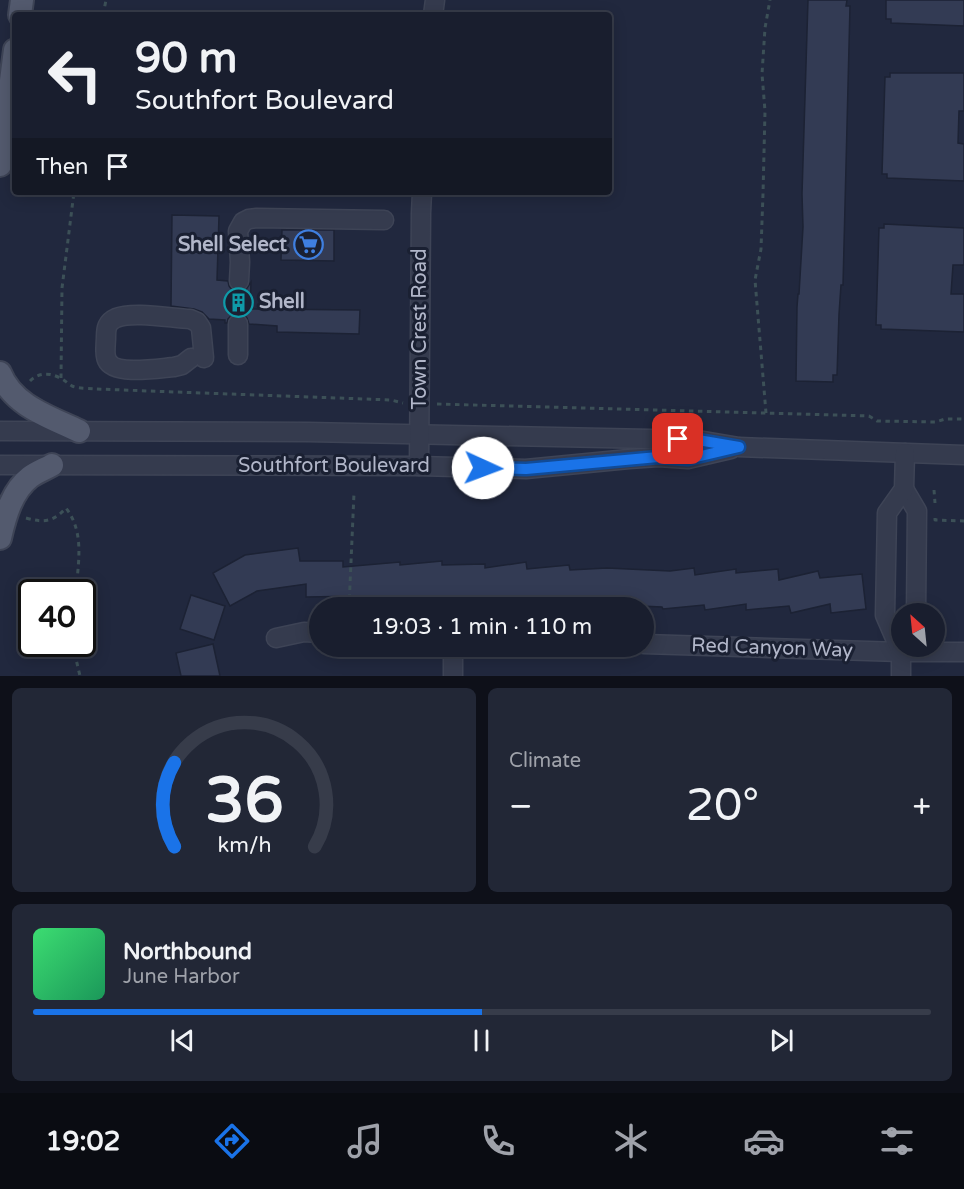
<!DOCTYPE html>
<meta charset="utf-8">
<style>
body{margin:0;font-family:"Varela Round",sans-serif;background:#222736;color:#f1f3f6;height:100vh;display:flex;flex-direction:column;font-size:22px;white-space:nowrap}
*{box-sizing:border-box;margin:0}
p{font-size:20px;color:#9fa2aa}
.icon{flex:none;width:33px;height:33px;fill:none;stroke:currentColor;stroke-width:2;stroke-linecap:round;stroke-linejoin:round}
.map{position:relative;height:676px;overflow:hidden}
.sheet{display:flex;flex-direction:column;gap:12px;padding:12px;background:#0e1019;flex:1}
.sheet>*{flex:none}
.banner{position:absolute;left:12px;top:12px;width:600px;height:183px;border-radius:6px;box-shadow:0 3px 15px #0003,0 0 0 2px #373c4a;background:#191e2e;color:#f1f3f6;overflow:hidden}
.needle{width:39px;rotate:333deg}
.buttons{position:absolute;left:891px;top:603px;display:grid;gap:12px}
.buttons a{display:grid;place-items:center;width:54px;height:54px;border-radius:50%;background:#191e2e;box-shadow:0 3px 15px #0003,0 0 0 2px #373c4a;font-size:30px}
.speed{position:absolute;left:18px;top:579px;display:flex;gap:12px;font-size:30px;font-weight:700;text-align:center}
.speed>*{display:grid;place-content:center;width:78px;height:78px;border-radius:50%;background:#191e2e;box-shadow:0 3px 15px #0003,0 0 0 2px #373c4a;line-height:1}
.speed .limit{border:3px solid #111;border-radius:9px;background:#fff;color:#111}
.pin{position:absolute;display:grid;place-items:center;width:51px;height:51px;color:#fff;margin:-26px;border-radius:12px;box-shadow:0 3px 9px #0006}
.me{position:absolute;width:66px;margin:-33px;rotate:92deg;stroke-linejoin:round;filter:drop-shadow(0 0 4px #0008)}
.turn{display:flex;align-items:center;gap:21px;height:126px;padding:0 24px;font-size:27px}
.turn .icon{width:78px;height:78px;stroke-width:2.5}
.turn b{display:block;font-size:42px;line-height:51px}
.then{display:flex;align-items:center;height:57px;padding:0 24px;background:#0003;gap:12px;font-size:22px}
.big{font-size:45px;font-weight:600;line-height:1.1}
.sheet .card{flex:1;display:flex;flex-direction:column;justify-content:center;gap:9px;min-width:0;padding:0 21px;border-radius:9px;background:#222736}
.sheet .dial{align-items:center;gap:0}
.dial svg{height:156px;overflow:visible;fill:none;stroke:#373c4a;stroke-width:7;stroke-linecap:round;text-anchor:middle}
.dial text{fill:#f1f3f6;stroke:none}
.song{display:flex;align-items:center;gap:18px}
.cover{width:72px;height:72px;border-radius:9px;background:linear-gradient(135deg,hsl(140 70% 55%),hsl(150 70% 35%))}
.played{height:6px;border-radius:3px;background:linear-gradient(90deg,#1a73e8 50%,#373c4a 50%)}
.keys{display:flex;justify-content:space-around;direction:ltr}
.heat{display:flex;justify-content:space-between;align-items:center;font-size:33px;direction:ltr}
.sheet .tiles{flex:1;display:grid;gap:12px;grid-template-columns:1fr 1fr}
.card:last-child{grid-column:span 2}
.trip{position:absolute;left:309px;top:597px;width:345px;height:60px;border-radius:30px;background:#191e2e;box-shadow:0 3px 15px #0003,0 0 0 2px #373c4a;font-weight:600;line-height:60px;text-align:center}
.dock{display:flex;height:96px;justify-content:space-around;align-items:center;background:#0a0c12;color:#9fa2aa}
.dock .icon{width:42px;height:42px}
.dock .active{color:#1a73e8}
.dock b{font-size:27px;color:#f1f3f6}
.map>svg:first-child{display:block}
.building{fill:#333b54;stroke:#1c2234;stroke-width:1.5}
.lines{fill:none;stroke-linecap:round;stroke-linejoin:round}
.minor-casing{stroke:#3e4456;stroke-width:21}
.major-casing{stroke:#3e4456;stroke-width:26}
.path{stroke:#3c5057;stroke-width:3;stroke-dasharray:4.5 4.5;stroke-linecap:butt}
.minor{stroke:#353b4e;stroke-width:18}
.major{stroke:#535a6e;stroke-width:22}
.route-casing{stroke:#114b97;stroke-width:15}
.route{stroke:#1a73e8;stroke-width:10}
.labels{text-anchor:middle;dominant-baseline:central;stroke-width:6;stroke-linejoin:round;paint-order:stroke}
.poi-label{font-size:20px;font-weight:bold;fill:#b1b6c9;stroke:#1a2032;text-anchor:end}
.street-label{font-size:20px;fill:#b1b6c9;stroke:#1a2032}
</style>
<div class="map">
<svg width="964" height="676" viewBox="0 0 964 676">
<rect width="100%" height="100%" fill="#21283e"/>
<g class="building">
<polygon points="808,0 847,0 846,6 850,6 843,285 841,285 839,314 837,375 833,375 833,382 796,381 797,307 798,294 799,294 803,227 802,194"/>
<polygon points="886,0 964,0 964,26 891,23 891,19 886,19"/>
<polygon points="890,73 964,73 964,111 959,111 958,143 964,144 964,181 887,178 887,174 882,174 885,77 890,77"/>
<polygon points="172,215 219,216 217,280 228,281 229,286 232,290 239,292 245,291 251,282 250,309 360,310 359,334 277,332 277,326 249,324 247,318 244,315 239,313 232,315 228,319 227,323 225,323 225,320 209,319 202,312 194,309 171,306"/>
<polygon points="884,224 964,228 964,265 953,265 951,294 964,294 964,332 881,329 881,325 876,325 879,228 884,228"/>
<polygon points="282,230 334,230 334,261 281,260"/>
<polygon points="298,548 300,561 343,561 343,567 400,562 400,565 442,561 442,565 485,564 485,568 526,562 527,569 569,565 570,570 607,568 670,571 694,568 695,575 736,569 736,573 778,569 779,580 818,571 820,578 862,574 866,609 831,613 830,604 791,613 789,606 746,610 746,604 705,610 704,605 663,609 662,607 617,605 617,601 578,604 577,600 536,605 535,598 495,604 495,599 451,600 451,596 410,600 409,596 366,600 365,596 306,597 306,584 257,591 230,606 213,573 245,555"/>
<polygon points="191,595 225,606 214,640 180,629"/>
<polygon points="213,644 220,676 181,676 176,653"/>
</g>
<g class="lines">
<defs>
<g id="minor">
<polyline points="433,15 435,0"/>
<polyline points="239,281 240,262 238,231 243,222 249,219 257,218 384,220"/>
<polyline points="238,324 238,355"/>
<path d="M191 358 182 365 174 367C160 368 114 376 107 360 104 354 106 344 106 337 106 328 107 322 116 318 133 311 170 318 190 319L197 322 201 328 204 358"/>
<polyline points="0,431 308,432 698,440 739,447 964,455"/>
<polyline points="0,465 419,466 526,469 629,459 658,457 688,459 731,449"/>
<polyline points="419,466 421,213 422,192"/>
<polyline points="904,489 917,511 916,614"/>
<polyline points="276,638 304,632 320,633"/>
<polyline points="644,644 901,652 964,652"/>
<polyline points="901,652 885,615 887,513 904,489 905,453"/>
<polyline points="453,676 453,646"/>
<polyline points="901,676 901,652 903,646"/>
</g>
<g id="major">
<polyline points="20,15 22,0"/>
<polyline points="0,165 15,50"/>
<path d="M0 373C13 406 50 417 79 431"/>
<path d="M0 538C5 516 12 491 30 477 37 472 45 469 52 465"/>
</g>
</defs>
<use href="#minor" class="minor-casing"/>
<use href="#major" class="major-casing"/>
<g class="path">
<polyline points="103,15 106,0"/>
<polyline points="61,378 62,288 74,192"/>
<path d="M30 381C38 373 49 372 60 378 65 380 68 384 72 386 79 389 89 388 96 389L391 400 403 403"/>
<polyline points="437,404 869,416 877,421 936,422 945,419 964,419"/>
<polyline points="766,413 755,280 761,249 763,194 765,111 762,74 765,28 770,0"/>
<polyline points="934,490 935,503"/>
<path d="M26 518C44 523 53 522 66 508 85 533 78 563 76 592"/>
<polyline points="935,518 935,520 964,521"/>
<polyline points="349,608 354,493"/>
<polyline points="74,644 76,659 80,676"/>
</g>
<use href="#minor" class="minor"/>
<use href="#major" class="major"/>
</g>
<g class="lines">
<defs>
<polyline id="route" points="483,468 526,469 658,457 688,459 739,447 698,440 678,439"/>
</defs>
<use href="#route" class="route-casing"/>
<use href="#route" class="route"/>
</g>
<defs>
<symbol id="supermarket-ring" viewBox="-11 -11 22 22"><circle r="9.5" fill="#1a2032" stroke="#3f7fe0" stroke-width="1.5"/><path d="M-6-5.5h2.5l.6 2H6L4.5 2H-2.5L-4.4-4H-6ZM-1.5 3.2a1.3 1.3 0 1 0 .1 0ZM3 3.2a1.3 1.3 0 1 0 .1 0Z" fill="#3f7fe0"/></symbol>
<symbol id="building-ring" viewBox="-11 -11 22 22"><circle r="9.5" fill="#1a2032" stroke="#0f9aa8" stroke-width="1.5"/><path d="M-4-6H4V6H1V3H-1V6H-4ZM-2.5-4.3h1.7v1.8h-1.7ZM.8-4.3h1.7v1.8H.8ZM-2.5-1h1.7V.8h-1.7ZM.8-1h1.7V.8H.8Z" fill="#0f9aa8"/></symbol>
</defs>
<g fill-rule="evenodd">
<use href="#supermarket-ring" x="292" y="228" width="33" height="33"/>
<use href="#building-ring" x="222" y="286" width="33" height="33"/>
</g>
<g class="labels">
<g class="poi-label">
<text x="287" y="245">Shell Select</text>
<text x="259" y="302" text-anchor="start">Shell</text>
</g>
<g class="street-label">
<text transform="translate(420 329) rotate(-90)">Town Crest Road</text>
<text x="334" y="466">Southfort Boulevard</text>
<text transform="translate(772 648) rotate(2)">Red Canyon Way</text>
</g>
</g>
</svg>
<div class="buttons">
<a><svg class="needle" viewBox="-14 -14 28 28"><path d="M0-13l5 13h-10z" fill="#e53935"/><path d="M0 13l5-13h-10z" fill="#9fa2aa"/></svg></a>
</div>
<div class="speed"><div class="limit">40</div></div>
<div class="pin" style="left:678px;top:439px;background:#d93025"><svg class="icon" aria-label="arrive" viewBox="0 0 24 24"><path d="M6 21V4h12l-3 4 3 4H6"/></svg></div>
<svg class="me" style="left:483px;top:468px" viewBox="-20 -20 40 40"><circle r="19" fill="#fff"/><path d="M0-13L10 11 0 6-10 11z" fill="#1a73e8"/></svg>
<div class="trip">19:03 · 1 min · 110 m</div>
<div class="banner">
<div class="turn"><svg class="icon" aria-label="left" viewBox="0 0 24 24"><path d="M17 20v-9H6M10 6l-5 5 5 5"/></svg><div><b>90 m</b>Southfort Boulevard</div></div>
<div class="then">Then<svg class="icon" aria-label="arrive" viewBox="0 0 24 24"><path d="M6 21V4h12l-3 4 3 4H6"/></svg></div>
</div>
</div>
<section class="sheet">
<div class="tiles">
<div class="card dial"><svg viewBox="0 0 100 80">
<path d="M14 69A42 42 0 1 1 86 69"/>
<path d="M14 69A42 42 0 0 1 14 26" stroke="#1a73e8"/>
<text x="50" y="56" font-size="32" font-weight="700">36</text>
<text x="50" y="72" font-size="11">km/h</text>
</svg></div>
<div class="card"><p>Climate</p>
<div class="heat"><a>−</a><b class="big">20°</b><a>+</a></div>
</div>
<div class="card">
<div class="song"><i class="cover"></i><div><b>Northbound</b><p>June Harbor</p></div></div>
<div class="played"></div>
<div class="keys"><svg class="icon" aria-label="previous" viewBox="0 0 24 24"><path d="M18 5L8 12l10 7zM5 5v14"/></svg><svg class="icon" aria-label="pause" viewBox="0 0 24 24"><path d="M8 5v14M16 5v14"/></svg><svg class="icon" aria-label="next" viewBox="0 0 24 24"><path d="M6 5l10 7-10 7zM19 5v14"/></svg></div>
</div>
</div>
</section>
<nav class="dock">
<b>19:02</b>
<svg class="icon active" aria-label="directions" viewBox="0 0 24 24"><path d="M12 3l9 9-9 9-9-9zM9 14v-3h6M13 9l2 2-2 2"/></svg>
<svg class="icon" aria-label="music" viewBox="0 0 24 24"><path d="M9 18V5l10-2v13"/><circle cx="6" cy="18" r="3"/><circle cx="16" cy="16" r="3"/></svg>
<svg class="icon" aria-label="phone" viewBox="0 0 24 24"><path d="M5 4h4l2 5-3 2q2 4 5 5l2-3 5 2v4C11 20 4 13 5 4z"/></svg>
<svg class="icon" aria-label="climate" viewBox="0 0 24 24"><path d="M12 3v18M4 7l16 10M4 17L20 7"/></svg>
<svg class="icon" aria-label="car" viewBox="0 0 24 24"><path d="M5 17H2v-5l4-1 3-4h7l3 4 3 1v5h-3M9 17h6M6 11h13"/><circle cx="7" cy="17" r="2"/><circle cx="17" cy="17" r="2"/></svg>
<svg class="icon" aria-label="filters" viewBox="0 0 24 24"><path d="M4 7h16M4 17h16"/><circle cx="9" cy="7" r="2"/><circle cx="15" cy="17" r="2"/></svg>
</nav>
